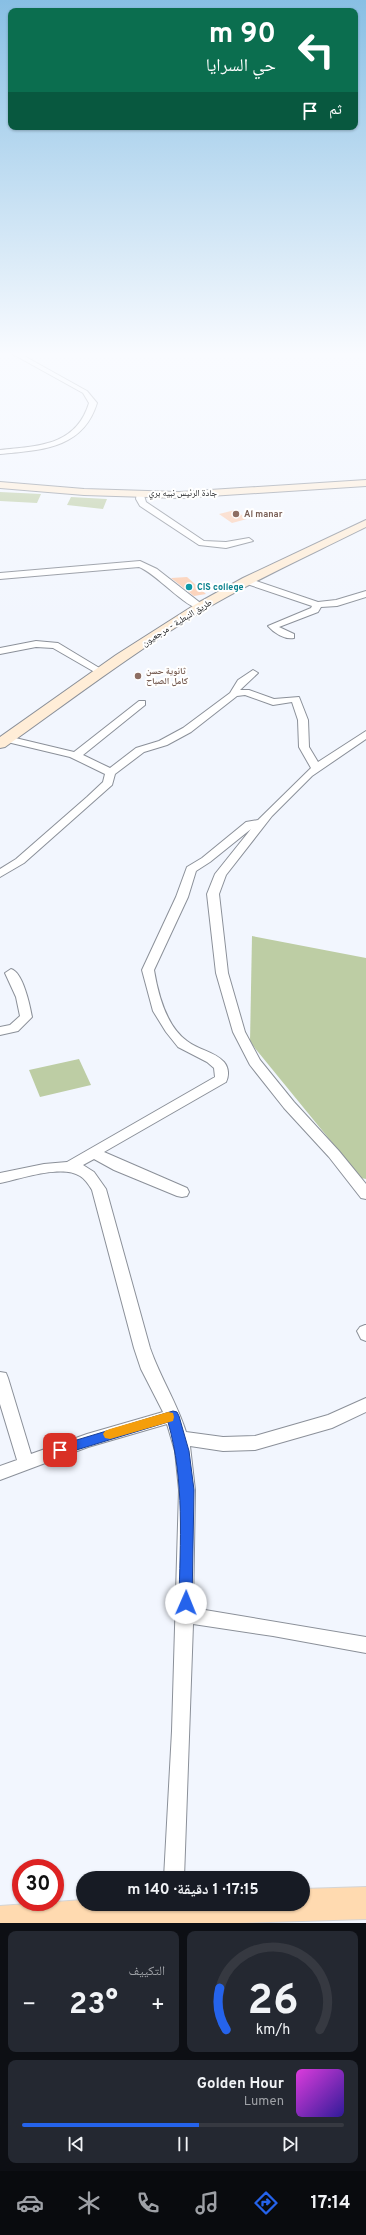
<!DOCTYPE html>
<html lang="ar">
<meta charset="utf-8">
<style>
body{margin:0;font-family:Overpass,"Noto Naskh Arabic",sans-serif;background:#242831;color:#f1f3f6;direction:rtl;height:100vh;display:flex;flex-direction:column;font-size:15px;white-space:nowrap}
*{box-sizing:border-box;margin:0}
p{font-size:13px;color:#9ea1a6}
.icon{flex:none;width:22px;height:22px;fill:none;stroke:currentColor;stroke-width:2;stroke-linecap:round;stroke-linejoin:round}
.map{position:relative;height:1923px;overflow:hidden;direction:ltr}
.side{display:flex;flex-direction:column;gap:8px;padding:8px;background:#0d0f14;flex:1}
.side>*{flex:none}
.top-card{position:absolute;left:8px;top:8px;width:350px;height:122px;border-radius:8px;box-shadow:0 1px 3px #0004;direction:rtl;background:#0b6e4f;color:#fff;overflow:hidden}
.speed{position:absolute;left:12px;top:1859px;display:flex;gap:8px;font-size:20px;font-weight:700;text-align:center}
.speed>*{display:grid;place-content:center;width:52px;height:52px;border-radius:50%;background:#171b24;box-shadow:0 1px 3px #0004;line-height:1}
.speed .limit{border:6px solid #d22;background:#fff;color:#111}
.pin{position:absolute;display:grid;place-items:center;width:34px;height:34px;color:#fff;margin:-17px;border-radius:8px;box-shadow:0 2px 6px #0006}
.me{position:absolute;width:44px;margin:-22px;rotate:1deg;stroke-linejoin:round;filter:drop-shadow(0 0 3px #0008)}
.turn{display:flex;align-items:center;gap:14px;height:84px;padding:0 16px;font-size:18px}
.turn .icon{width:52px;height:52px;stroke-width:2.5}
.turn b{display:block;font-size:28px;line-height:34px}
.then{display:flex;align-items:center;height:38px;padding:0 16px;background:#0003;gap:8px;font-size:15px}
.big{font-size:30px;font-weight:700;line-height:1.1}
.side .card{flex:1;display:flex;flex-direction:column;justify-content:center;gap:6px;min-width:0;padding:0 14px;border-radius:8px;background:#242831}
.side .dial{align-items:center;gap:0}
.dial svg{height:104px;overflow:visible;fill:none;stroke:#363941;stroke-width:7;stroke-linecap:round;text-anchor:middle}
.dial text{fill:#f1f3f6;stroke:none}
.song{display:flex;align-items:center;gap:12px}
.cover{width:48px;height:48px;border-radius:6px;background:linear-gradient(135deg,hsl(300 70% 55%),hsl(250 70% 35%))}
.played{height:4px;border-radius:2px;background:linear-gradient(90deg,#2563eb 55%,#363941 55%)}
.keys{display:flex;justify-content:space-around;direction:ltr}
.heat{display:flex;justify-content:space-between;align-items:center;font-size:22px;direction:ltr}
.side .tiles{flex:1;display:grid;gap:8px;grid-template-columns:1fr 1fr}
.card:last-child{grid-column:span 2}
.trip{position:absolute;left:76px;top:1871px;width:234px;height:40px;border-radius:20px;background:#171b24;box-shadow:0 1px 3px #0004;font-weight:700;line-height:40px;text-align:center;direction:rtl}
.dock{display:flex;height:64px;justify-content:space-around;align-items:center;background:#090b0e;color:#9ea1a6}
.dock .icon{width:28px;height:28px}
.dock .active{color:#2563eb}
.dock b{font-size:18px;color:#f1f3f6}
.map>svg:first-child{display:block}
.green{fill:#bdcda4}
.building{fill:#fcd0b6}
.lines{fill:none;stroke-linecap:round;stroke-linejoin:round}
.street-casing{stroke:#8b9099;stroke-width:2}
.secondary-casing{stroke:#8b9099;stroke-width:2}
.primary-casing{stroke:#d4d4d5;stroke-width:2}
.street{fill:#fff;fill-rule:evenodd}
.secondary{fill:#ffedd7;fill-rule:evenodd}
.primary{fill:#ffdab0;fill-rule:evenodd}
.route{fill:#2563eb;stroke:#184099}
.slow{fill:#f59e0b}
.education-dot{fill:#8d6e63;stroke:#fff;stroke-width:1.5}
.culture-dot{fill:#0f9aa8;stroke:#fff;stroke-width:1.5}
.labels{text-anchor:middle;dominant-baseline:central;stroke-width:4;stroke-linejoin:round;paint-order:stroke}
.far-street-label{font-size:9px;fill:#101215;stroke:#fff}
.far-education-label{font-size:9px;font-weight:bold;fill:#785e54;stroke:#fff;text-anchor:start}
.far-culture-label{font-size:9px;font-weight:bold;fill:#0d838f;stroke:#fff;text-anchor:start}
</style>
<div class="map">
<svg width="366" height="1923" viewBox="0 0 366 1923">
<rect width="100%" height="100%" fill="#f2f6fe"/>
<g class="green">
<polygon points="0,492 41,494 37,503 0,501"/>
<polygon points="71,497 107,499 103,509 67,505"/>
<polygon points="252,936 366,958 366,1179 361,1178 250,1042"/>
<polygon points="79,1059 91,1085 40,1097 29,1070"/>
</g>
<g class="building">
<polygon points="235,510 247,519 232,523 219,514"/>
<polygon points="187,577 206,594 194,596 171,578"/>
</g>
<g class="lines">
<defs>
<g id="street">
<path d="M9 352H17L87 391 97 403C83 449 41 450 0 454V450C38 446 76 446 89 403L83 393Z"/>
<polygon points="137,492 143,492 146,502 204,541 226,542 249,538 253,541 226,548 199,545 140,506 136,499"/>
<path d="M140 561 157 569 203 605V609C189 612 156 573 139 567L0 579V573Z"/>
<path d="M247 578 318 602 336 600 366 591V597L337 606 321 607 318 612 279 627 294 634V638C285 640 274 633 268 626L311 608 312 606 244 583V579Z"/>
<polygon points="36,641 58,643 106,672 101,675 98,674 53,648 36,647 0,654 0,648"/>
<path d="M253 670 258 673 240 690H249L274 699 299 697 308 720 309 747 318 762 366 731V739L312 776 272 816 226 875 219 894 228 973 245 1032 260 1060 294 1102 339 1151 366 1184V1199L361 1198 329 1157 284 1108 250 1065 233 1032 216 973 207 894 215 874 251 829 210 862 196 871 188 897 154 970C158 994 166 1026 187 1041 198 1050 214 1051 224 1062 229 1068 229 1076 226 1082L104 1152 187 1188 189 1192 187 1196 182 1197 177 1196 114 1170 94 1159 83 1165 94 1172 106 1189 150 1348C160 1377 177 1403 186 1432L223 1437 255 1436 328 1415 366 1398V1412L332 1428 255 1450 223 1451 190 1446 195 1490 193 1608 366 1637V1653L273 1636 193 1624 184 1878H164L172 1731 179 1490 175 1451 167 1424 88 1447 0 1480V1466L17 1460 0 1404V1372L6 1373 8 1378 31 1454 87 1434 163 1412 141 1369 134 1348 92 1190C89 1185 85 1179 80 1176 62 1164 20 1179 0 1183V1173L44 1164 67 1162 215 1077 214 1068 207 1062 178 1047 166 1032 153 1011 142 970 176 897 187 867 202 858 246 822 258 820 311 768 299 747 298 720 292 702 273 705 245 695 237 696 191 732 167 745 144 752 115 774 112 785 24 863 0 877V869L16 859 87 797 103 782 105 774 70 757 3 741 2 739 7 736 74 752 139 701H145V705L83 755 110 768 136 748 159 741 183 728 230 693 238 680Z"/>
<path d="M11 969C23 972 30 1006 32 1017L18 1031 0 1035V1027L10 1025 20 1016 16 997 5 973Z"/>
<polygon points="365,1325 366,1325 366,1341 361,1339 357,1331 360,1327"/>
</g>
<g id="secondary">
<polygon points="366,480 366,486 179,498 84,495 0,488 0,482 84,489 179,492"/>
<path d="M366 520V527C312 554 256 579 204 610 135 651 71 700 5 747L0 748V737L116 655 196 604 243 578Z"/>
</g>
<polygon id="primary" points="366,1887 366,1919 237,1923 0,1923 0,1906 83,1900 83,1904 303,1904 303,1889"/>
</defs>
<use href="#street" class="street-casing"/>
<use href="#secondary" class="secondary-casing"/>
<use href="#primary" class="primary-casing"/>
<use href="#street" class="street"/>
<use href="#secondary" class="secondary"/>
<use href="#primary" class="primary"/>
</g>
<linearGradient id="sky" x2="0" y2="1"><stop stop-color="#88bfe4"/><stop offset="0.57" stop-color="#f9fbff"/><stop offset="1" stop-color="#f9fbff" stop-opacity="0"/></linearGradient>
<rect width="366" height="621" fill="url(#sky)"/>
<path class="route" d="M173 1411 177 1412 179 1416 189 1451 194 1490 192 1603 190 1607 186 1609 181 1607 179 1603C180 1541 185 1482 168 1422L60 1455 56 1454 54 1450 56 1446 60 1445Z"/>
<polygon class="slow" points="168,1412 173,1413 174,1417 173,1421 110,1439 105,1438 103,1434 105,1431 110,1429"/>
<g class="education-dot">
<circle cx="236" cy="514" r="4"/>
<circle cx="138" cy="676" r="4"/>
</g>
<circle class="culture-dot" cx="189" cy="587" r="4"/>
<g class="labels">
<g class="far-street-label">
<text x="183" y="493">جادة الرئيس نبيه بري</text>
<text transform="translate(177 623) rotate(-32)">طريق النبطية - مرجعيون</text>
</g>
<g class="far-education-label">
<text x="244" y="514">Al manar</text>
<text x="146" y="671">ثانوية حسن<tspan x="146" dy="10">كامل الصباح</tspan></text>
</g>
<g class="far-culture-label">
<text x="197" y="587">CIS college</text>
</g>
</g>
</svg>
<div class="speed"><div class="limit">30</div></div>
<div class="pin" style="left:60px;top:1450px;background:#d93025"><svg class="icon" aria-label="arrive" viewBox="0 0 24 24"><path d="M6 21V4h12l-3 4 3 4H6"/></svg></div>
<svg class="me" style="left:186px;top:1603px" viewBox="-20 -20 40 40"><circle r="19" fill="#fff"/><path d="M0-13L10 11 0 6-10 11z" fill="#2563eb"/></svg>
<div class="trip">17:15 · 1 دقيقة · 140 m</div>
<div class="top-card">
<div class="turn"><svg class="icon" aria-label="left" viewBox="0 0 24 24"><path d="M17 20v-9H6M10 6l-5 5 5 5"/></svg><div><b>90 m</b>حي السرايا</div></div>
<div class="then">ثم<svg class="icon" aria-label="arrive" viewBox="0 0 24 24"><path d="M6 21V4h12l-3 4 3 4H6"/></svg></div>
</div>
</div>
<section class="side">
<div class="tiles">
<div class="card dial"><svg viewBox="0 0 100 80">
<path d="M14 69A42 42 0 1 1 86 69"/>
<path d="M14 69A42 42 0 0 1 9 37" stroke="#2563eb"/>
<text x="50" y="56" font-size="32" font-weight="700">26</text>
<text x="50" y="72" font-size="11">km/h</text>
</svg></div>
<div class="card"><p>التكييف</p>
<div class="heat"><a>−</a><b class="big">23°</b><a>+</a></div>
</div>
<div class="card">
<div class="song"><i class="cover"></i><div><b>Golden Hour</b><p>Lumen</p></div></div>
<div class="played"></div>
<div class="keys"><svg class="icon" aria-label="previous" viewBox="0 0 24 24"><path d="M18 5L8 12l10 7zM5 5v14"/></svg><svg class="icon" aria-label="pause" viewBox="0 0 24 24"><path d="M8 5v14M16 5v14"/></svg><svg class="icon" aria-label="next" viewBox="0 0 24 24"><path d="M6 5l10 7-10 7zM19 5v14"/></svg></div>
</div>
</div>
</section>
<nav class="dock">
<b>17:14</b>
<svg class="icon active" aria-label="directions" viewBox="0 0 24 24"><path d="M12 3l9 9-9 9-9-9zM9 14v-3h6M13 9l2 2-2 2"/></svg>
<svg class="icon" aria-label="music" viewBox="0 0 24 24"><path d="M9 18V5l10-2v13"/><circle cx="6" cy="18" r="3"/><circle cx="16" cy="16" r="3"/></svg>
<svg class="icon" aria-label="phone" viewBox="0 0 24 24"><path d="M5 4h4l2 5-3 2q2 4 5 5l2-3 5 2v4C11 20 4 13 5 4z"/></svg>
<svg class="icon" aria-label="climate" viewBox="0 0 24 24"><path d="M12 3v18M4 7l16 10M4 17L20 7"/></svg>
<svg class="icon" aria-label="car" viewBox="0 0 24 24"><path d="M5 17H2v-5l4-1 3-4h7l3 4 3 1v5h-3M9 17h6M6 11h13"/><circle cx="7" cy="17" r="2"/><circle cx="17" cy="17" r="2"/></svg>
</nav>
